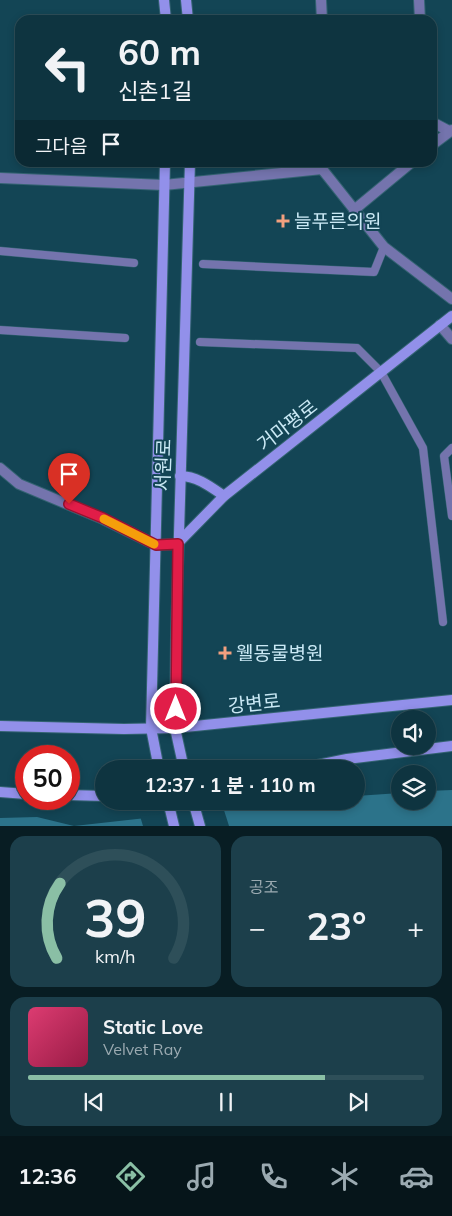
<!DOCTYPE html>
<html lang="ko">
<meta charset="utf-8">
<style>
body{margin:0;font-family:Mulish,"Noto Sans KR",sans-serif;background:#1c3f4b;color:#f1f3f6;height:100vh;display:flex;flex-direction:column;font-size:19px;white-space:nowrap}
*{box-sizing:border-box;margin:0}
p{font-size:16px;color:#9baab1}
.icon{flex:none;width:28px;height:28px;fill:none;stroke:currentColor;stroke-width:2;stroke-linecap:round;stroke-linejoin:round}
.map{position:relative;height:826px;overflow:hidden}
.details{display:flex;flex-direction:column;gap:10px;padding:10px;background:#081d23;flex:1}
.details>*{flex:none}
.top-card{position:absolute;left:15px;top:15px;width:422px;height:152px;border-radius:15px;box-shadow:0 2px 8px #0003,0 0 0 1px #2e4f59;background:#0e3440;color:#f1f3f6;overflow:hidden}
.tools{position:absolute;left:391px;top:710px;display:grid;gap:10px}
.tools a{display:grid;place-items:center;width:45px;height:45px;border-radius:50%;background:#0e3440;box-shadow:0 2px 8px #0003,0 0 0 1px #2e4f59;font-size:25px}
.speed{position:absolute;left:15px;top:745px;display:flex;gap:10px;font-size:25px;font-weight:700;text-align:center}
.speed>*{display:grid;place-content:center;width:65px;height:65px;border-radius:50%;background:#0e3440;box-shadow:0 2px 8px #0003,0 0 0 1px #2e4f59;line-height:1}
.speed .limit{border:8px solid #d22;background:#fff;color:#111}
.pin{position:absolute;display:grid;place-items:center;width:42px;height:42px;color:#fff;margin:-51px -21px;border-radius:50% 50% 50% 0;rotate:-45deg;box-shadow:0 0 5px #0007}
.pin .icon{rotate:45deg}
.me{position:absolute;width:55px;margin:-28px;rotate:0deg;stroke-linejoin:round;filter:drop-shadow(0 0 4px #0008)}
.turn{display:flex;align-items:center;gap:18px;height:105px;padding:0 20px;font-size:22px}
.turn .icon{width:65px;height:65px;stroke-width:2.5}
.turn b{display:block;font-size:35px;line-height:42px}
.then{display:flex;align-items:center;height:48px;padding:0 20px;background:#0003;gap:10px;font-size:19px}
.big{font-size:38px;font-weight:700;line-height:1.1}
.details .tile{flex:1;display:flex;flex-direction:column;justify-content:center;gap:8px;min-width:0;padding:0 18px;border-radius:15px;background:#1c3f4b}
.details .dial{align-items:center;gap:0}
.dial svg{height:130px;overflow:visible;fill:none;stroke:#2e4f59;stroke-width:7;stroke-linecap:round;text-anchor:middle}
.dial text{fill:#f1f3f6;stroke:none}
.song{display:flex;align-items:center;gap:15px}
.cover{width:60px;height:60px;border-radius:8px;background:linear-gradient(135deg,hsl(340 70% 55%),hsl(340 70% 35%))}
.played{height:5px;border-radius:2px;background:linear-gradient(90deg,#8abfa5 75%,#2e4f59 75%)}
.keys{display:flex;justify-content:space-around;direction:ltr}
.heat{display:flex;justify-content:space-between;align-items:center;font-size:28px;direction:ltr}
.details .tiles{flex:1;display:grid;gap:10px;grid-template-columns:1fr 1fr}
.tile:last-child{grid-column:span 2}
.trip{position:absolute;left:95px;top:760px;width:270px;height:50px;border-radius:25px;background:#0e3440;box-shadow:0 2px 8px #0003,0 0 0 1px #2e4f59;font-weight:700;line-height:50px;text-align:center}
.dock{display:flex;height:80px;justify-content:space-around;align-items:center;background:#06151a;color:#9baab1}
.dock .icon{width:35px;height:35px}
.dock .selected{color:#8abfa5}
.dock b{font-size:22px;color:#f1f3f6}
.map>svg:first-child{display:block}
.water{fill:#2c738a}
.pier{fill:#134555}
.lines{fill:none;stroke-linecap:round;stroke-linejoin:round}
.lane-casing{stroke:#346372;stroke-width:9}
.street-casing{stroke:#346372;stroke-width:12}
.secondary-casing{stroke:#346372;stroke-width:12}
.lane{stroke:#7474ad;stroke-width:8}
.street{stroke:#7474ad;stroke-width:10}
.secondary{stroke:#9290ea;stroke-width:10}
.route-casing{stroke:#92132f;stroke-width:12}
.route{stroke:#e11d48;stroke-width:9}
.slow{stroke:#f59e0b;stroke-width:9}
.poi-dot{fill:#f2a07f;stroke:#134555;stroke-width:2}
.labels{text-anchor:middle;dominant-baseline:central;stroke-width:4;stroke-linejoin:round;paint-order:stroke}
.poi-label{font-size:19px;fill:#cae9f5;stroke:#134555;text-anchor:start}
.street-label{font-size:19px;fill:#cae9f5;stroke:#134555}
</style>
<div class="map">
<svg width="452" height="826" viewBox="0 0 452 826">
<rect width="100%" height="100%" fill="#134555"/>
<g class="water">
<polygon points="452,790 452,826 74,826 300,801 356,801 356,796 400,793 400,801 428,801 428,791"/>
<polygon points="37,817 74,826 0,826 0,818"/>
</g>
<polygon class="pier" points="223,807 229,826 143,826 140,816"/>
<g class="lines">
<defs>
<g id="lane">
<polyline points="0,251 134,263"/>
<polyline points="203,264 374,272 384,247"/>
<polyline points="0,330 125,338"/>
<polyline points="200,342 357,348 381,372 423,448 443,622"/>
<polyline points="452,448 444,456 452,516"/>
</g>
<g id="street">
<polyline points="321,0 322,20"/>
<polyline points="419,0 420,20"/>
<polyline points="432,122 449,131"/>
<polyline points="432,145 452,130"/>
<polyline points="322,163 322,169 384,247 452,299"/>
<polyline points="0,178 164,185 322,169"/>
<polyline points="354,210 412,162"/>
<polyline points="440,325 452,339"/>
<polyline points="0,468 19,484 103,519 156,545"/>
</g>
<g id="secondary">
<polyline points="164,0 166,20"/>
<polyline points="186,0 188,20"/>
<path d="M180 476C197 476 211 487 224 496"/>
<polyline points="156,545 177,544 224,496 452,316"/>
<polyline points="0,726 124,729 175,728 452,700"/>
<polyline points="159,769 151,728 165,162"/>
<polyline points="184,769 175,728 176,635 190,162"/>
<polyline points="298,769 347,759 452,746"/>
<polyline points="0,792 26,794"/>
<polyline points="69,795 104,796"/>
<polyline points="168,801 174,826"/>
<polyline points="193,801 200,826"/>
</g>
</defs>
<use href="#lane" class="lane-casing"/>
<use href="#street" class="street-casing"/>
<use href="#secondary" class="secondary-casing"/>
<use href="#lane" class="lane"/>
<use href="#street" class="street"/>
<use href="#secondary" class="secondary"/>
</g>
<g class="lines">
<defs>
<polyline id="route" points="69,504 103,518 156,545 178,544 176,709"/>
</defs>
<use href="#route" class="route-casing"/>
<use href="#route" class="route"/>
<polyline class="slow" points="104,519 154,544"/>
</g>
<g class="poi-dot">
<path d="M280.5 213.5h5v5h5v5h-5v5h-5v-5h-5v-5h5z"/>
<path d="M222.5 645.5h5v5h5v5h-5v5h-5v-5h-5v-5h5z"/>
</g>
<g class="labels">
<g class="poi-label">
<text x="294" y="221">늘푸른의원</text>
<text x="236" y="653">웰동물병원</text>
</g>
<g class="street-label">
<text transform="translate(287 425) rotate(-38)">거마평로</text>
<text transform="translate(163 465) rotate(-88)">서원로</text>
<text transform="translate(254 703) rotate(-6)">강변로</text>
</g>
</g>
</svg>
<div class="tools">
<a><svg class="icon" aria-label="sound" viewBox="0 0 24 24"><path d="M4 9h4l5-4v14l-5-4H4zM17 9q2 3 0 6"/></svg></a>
<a><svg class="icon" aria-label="layers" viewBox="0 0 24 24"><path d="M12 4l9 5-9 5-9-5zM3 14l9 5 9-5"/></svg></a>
</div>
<div class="speed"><div class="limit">50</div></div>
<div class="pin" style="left:69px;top:504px;background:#d93025"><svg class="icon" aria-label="arrive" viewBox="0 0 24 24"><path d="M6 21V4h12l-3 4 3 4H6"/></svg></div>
<svg class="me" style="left:176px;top:709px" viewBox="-20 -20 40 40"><circle r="17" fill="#e11d48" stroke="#fff" stroke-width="3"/><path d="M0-11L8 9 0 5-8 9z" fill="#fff"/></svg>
<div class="trip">12:37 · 1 분 · 110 m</div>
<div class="top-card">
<div class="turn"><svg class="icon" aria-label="left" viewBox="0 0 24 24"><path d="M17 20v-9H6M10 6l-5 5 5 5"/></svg><div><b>60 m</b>신촌1길</div></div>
<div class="then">그다음<svg class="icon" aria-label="arrive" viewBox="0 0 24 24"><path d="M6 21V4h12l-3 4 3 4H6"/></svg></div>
</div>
</div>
<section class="details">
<div class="tiles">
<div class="tile dial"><svg viewBox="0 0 100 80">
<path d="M14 69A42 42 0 1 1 86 69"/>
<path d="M14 69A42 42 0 0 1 16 23" stroke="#8abfa5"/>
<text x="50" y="56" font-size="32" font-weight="700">39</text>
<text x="50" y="72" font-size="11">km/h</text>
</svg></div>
<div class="tile"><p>공조</p>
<div class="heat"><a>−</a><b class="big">23°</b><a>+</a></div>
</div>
<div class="tile">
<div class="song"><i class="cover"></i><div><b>Static Love</b><p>Velvet Ray</p></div></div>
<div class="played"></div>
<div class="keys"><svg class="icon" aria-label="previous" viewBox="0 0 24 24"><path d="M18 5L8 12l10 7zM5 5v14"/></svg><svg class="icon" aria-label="pause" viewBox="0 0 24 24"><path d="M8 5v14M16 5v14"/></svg><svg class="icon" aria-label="next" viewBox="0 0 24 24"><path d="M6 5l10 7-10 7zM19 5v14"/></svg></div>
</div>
</div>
</section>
<nav class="dock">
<b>12:36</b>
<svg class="icon selected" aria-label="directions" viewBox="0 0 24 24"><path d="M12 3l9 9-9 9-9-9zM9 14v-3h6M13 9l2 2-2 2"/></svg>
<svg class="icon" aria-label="music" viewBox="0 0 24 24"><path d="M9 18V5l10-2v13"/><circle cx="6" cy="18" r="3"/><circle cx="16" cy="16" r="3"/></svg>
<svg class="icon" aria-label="phone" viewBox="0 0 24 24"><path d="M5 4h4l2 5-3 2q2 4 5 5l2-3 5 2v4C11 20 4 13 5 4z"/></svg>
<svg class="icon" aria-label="climate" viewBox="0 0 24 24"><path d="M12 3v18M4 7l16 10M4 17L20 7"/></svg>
<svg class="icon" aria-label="car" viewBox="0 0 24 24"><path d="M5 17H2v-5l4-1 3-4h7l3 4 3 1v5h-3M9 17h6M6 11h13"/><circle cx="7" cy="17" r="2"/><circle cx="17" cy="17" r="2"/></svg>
</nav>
